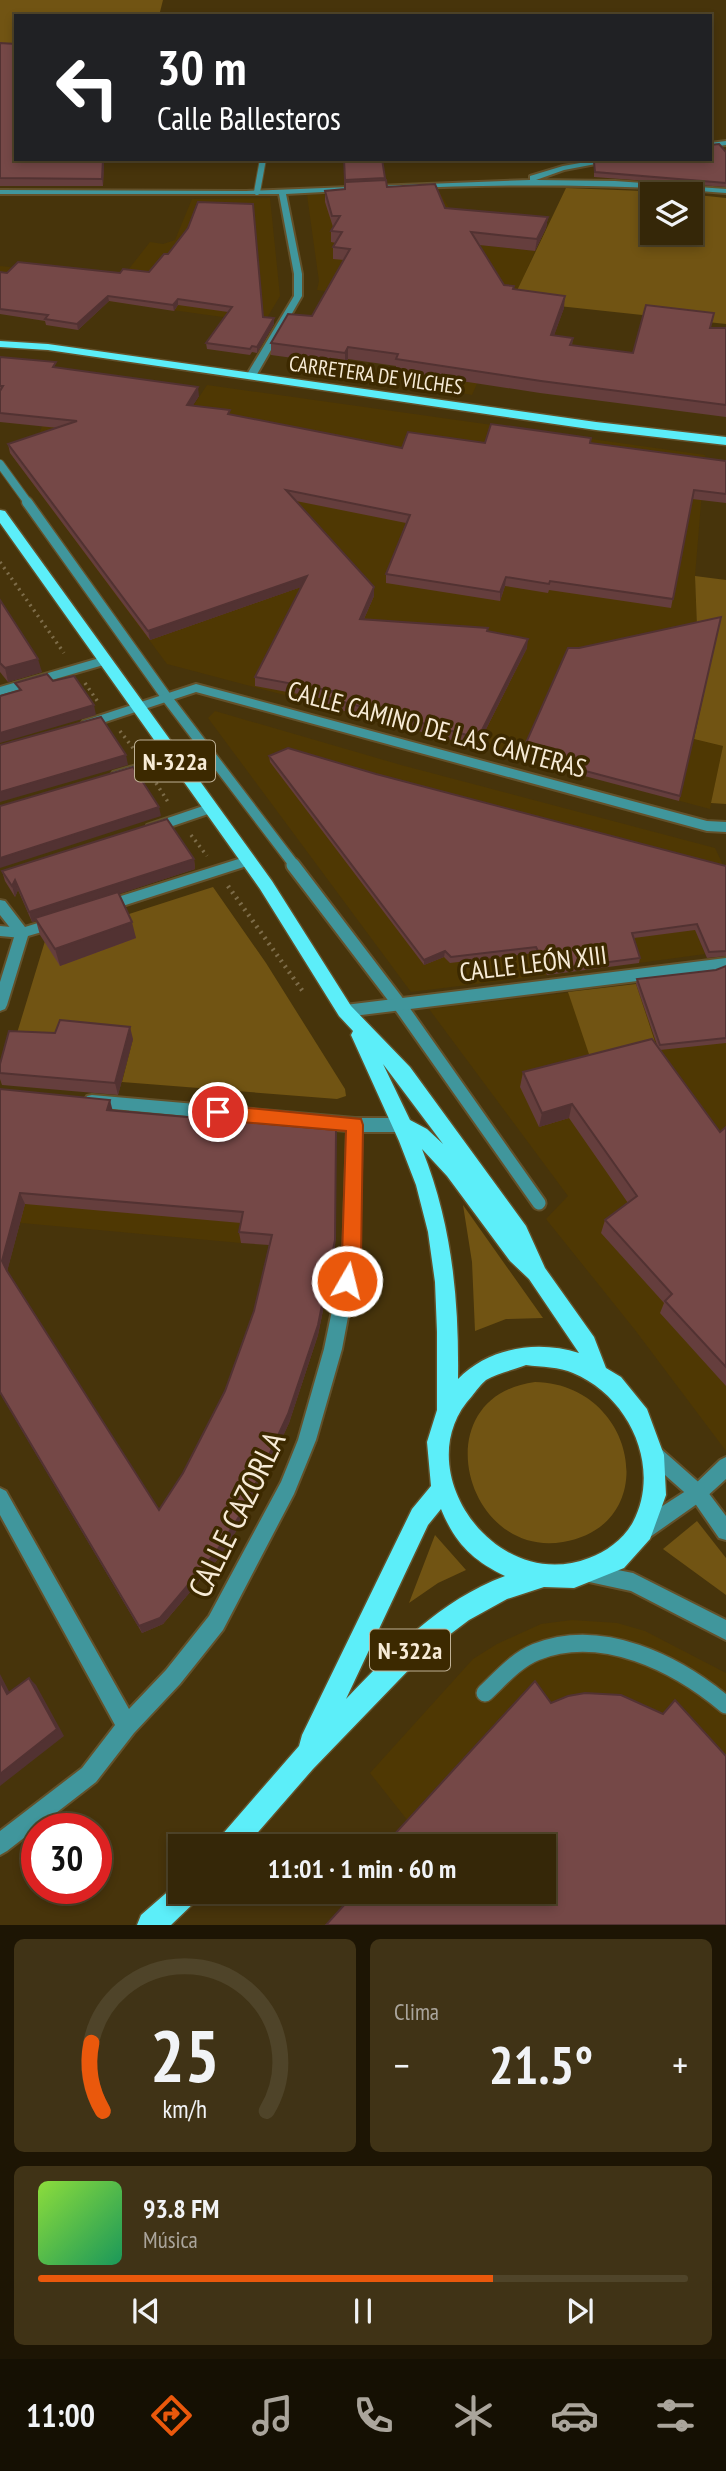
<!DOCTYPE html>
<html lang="es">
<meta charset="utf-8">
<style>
body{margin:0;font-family:"PT Sans Narrow",sans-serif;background:#403316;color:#f1f3f6;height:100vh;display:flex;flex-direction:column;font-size:26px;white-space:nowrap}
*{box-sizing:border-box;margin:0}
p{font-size:23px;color:#aaa59c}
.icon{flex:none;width:38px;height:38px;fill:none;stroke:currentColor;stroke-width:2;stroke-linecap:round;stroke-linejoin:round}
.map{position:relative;height:1925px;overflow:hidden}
.panel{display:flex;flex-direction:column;gap:14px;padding:14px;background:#1d1504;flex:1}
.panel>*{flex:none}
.banner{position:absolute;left:14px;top:14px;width:698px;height:147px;border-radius:0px;box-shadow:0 4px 10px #0003,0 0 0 2px #4f4429;background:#202124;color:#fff;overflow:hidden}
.fabs{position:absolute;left:640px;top:182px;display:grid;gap:14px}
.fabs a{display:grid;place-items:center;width:63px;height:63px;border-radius:0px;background:#352708;box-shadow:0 4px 10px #0003,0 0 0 2px #4f4429;font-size:35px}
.speed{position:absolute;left:21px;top:1813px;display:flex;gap:14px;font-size:35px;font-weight:700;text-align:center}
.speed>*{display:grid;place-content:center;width:91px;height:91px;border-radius:50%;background:#352708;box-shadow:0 4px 10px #0003,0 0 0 2px #4f4429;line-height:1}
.speed .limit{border:10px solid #d22;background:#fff;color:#111}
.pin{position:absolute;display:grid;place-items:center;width:60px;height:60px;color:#fff;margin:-30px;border:4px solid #fff;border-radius:50%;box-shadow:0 2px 7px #0007}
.me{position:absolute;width:77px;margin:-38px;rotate:8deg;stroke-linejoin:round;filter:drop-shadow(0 0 5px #0008)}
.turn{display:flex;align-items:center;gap:24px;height:147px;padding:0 28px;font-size:32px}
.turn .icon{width:91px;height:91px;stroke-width:2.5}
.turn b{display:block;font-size:49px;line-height:60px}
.big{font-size:52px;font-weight:800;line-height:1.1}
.panel .tile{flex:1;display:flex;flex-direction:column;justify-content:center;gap:10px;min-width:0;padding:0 24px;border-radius:10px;background:#403316}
.panel .dial{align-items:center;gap:0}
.dial svg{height:182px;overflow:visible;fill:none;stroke:#4f4429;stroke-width:7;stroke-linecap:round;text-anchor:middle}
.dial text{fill:#f1f3f6;stroke:none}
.song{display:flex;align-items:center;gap:21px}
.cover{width:84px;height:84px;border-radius:10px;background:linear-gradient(135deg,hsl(90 70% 55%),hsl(150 70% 35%))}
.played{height:7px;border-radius:4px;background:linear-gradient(90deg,#ea580c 70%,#4f4429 70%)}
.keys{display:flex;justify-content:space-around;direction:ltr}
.heat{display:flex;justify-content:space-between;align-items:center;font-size:38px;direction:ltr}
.panel .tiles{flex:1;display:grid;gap:14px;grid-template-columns:1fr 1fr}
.tile:last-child{grid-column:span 2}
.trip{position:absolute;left:168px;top:1834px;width:388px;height:70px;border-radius:0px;background:#352708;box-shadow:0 4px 10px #0003,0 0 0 2px #4f4429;font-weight:800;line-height:70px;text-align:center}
.tabs{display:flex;height:112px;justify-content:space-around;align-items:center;background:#151003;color:#aaa59c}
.tabs .icon{width:49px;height:49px}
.tabs .active{color:#ea580c}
.tabs b{font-size:32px;color:#f1f3f6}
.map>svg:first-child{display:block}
.built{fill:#4f3803}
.green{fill:#715413;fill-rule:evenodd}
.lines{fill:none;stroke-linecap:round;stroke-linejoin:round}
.service-far4-casing{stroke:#63512b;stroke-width:8}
.service-far3-casing{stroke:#63512b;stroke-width:10}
.service-far2-casing{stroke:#63512b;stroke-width:13}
.service-far1-casing{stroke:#63512b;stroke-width:17}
.service-casing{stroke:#63512b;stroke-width:20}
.pedestrian-casing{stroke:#63512b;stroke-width:4}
.minor-casing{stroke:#63512b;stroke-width:4}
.tertiary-casing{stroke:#63512b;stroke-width:4}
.primary-casing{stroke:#63512b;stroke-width:3}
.path-far1{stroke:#7d6c49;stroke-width:3.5;stroke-dasharray:2 4.5;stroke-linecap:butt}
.path{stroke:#7d6c49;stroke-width:4.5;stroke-dasharray:2 5;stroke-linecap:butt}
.service-far4{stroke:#40969c;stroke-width:6}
.service-far3{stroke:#40969c;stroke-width:8}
.service-far2{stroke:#40969c;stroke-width:10}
.service-far1{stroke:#40969c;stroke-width:13}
.service{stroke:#40969c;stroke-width:17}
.pedestrian{fill:#40969c;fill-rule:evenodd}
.minor{fill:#40969c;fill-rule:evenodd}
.tertiary{fill:#40969c;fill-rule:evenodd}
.primary{fill:#5ceef9;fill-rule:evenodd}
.wall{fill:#653e3d;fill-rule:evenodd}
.shaded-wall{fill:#523232}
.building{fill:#754847;stroke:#523232;stroke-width:2;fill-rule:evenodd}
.route{fill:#ea580c;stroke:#983908;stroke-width:2}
.labels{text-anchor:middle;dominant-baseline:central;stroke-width:7;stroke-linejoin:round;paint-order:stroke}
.far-street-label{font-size:21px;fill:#f7ebd6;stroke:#3c2900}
.shield{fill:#3c2900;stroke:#bfb196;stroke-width:2}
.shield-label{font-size:24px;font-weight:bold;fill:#f7ebd6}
.street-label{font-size:26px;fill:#f7ebd6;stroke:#3c2900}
.near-street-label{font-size:32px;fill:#f7ebd6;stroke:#3c2900}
</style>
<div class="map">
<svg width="726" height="1925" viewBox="0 0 726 1925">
<rect width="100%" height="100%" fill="#47340b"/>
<g class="built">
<polygon points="437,188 471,244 535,251 472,395 391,379 420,322 391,300 317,290 319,281 307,195"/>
<polygon points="270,198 280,296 264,323 109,301 105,305 0,307 0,266 121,279 150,242 163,244 175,240 192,199"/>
<polygon points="207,385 705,455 695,576 697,627 719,622 694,739 723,746 710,809 413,729 332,701 326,706 167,664 10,453 34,446 45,419 172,438"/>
<polygon points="215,711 401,765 715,848 726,871 676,883 705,954 639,963 520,926 547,975 411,992 208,718"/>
<polygon points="726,974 726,1451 635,1330 546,1219 568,1196 429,1009"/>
<polygon points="0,1113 258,1134 241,1243 0,1221"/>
<polygon points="572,1620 617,1623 645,1631 726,1673 726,1925 544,1892 544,1846 408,1821 370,1773 473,1659 497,1644 541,1624"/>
</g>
<g class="green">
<polygon points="0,0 163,0 159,16 16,16 16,51 0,50"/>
<path d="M566 188 669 192 726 198V324L512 301ZM653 194H691V233H653Z"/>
<polygon points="695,576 726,580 726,804 711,803 723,746 694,739 719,623 697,627"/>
<polygon points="213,887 266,963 345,1089 346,1096 337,1099 122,1082 133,1039 14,1043 45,941"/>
<polygon points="636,984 658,1051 593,1066 568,992"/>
<polygon points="463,1205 543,1318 506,1319 475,1331 472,1262"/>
<path d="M535 1382C637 1384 664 1525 563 1542 465 1559 422 1397 535 1382Z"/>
<polygon points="697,1521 726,1558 726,1595 663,1549"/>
<polygon points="435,1535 466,1570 438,1583 409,1603"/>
</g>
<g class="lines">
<defs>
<polyline id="service-far4" points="257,192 263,159"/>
<polyline id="service-far3" points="0,464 29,504"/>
<polyline id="service-far2" points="27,502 167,698 295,866"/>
<polyline id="service-far1" points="293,865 399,1004 539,1203"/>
<path id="service" d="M485 1693C500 1679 516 1660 536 1652 602 1626 676 1663 726 1705"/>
<polygon id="pedestrian" points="0,926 22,928 29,933 22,938 0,936"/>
<g id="minor">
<polygon points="726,141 726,145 710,147 710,143"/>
<path d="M603 159H622L564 170 536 180 615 181 726 189V193C579 180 433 186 286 194L302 274V296L256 376 251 379 246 376 294 296V274L279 194H0V190L246 191 530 180V176L563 166Z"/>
<polygon points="196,684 707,821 726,822 726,832 707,831 196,692 87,728 81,724 83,721"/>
<polygon points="173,754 177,755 179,758 177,761 117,779 111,775 113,772"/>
<polygon points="209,804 215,809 214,812 152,833 146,828 147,825"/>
<polygon points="248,856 253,858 255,861 253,864 107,911 100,906 102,902"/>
<polygon points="0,900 5,901 25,927 54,918 61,923 59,927 28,936 7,1005 5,1009 0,1011 0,982 15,934 0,915"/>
<polygon points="726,958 726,970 345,1017 340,1015 338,1011 340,1007 345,1005"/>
<polygon points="92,1095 355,1118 401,1118 406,1120 409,1125 406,1130 401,1132 362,1132 359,1258 342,1349 316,1440 294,1494 223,1630 180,1684 134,1733 96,1782 7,1851 0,1855 0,1831 82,1768 115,1725 0,1515 0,1488 6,1491 129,1709 166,1670 209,1616 281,1482 298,1440 324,1349 343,1258 347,1131 92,1107 87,1106 84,1101 87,1096"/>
<polygon points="726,1457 726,1479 704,1499 650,1537 643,1539 636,1537 634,1530 636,1523 692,1487 720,1460"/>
</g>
<g id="tertiary">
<polygon points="103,657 107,658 107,664 0,695 0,687"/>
<polygon points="654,1445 660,1448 704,1487 726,1516 726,1540 719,1538 692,1499 648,1460 645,1454 648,1448"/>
<polygon points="587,1564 633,1573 726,1620 726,1640 631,1591 580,1580 578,1573 580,1566"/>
</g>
<g id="primary">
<polygon points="0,341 48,344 596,422 726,437 726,445 596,430 48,350 0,347"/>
<path d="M0 510 5 511 272 881 351 1006 410 1067 526 1226 545 1268 594 1337 606 1368 621 1377 647 1409 664 1455 666 1495 653 1531 650 1539 624 1568 574 1588 544 1587 507 1599 469 1620 424 1654 313 1769 246 1846H216L220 1837 299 1746 302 1735 412 1509 431 1486 427 1442 437 1410V1332L435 1282 428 1232 416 1185 399 1141 351 1035 353 1031 339 1016 260 889 0 523ZM383 1064 443 1144 427 1129 410 1120ZM422 1149 447 1176 510 1261 529 1279 579 1353C538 1340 489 1347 458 1379 459 1299 452 1224 422 1149ZM526 1365C541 1367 560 1367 573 1373 629 1396 662 1467 633 1522 624 1539 606 1552 589 1558 495 1595 405 1468 472 1396 476 1391 481 1384 486 1380 497 1373 514 1370 526 1365ZM441 1509C455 1543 472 1560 505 1576 440 1600 392 1651 346 1699L428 1525Z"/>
<polygon points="180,1881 180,1892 200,1892 196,1901 171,1925 137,1925 141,1915"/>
</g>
</defs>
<use href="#service-far4" class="service-far4-casing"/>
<use href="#service-far3" class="service-far3-casing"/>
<use href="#service-far2" class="service-far2-casing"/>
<use href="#service-far1" class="service-far1-casing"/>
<use href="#service" class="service-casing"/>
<use href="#pedestrian" class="pedestrian-casing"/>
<use href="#minor" class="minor-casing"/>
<use href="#tertiary" class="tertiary-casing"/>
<use href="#primary" class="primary-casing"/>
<g class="path-far1">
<polyline points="0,562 64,653"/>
<polyline points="85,683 98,702"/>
<polyline points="120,731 136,752"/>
<polyline points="156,783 168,802"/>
<polyline points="191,835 207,856"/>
</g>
<polyline class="path" points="228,886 304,993"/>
<use href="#service-far4" class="service-far4"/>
<use href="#service-far3" class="service-far3"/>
<use href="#service-far2" class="service-far2"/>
<use href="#service-far1" class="service-far1"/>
<use href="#service" class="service"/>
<use href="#pedestrian" class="pedestrian"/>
<use href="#minor" class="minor"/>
<use href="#tertiary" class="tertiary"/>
<use href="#primary" class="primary"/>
</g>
<g class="wall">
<polygon points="0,43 16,159 104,159 103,186 0,186"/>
<polygon points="726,152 726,187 594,177 594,162"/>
<polygon points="344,159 382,159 385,180 387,187 445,208 548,217 546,228 535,251 479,245 504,285 564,308 554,335 573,338 572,345 633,353 711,328 726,328 726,417 540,393 396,371 396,366 348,359 345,365 271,355 271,343 312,316 344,260 333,259 333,247 336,243 331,242 331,231 333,227 325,202 325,191 345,189"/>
<polygon points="0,272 7,273 120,273 263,317 274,324 257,353 252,352 250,355 207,349 206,343 228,312 178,305 174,311 109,301 78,330 46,325 45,321 0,314"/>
<polygon points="0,357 199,396 193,405 230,414 402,448 485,443 591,438 590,443 726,461 726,503 692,499 671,608 549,590 548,593 505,586 500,601 386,583 386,574 406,523 296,501 374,596 364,619 488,628 488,631 527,648 477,747 326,706 325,699 255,686 255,677 301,587 150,640 10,453 8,444 58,428 0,422"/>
<polygon points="0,600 42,672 8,682 0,672"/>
<polygon points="721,617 679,801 520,759 521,754 579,648"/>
<polygon points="269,756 376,774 726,866 726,956 707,958 695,930 634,938 640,958 639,963 547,975 535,953 450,963 444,957 424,965 270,762"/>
<polygon points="194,859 195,869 118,894 136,938 60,966 40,935 36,921 32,922 18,890 15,897 5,881 2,871"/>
<polygon points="726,966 726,1043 660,1050 720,1132 726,1127 726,1386 660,1313 664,1303 601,1233 605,1220 628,1203 569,1118 539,1127 520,1087 523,1072 657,1045 636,984 637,979 716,970"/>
<polygon points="55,1033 133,1039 118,1095 2,1085 0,1079 0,1064"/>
<path d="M0 1089 113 1111 336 1141 335 1251 318 1335 289 1423 246 1516 218 1559 163 1624 142 1633 0 1393ZM25 1204 241 1223 239 1232 241 1243 269 1245 254 1311 225 1391 183 1473 159 1510 7 1271Z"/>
</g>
<g class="shaded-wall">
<polygon points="103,159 104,159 103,186 102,179"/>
<polygon points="548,217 546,228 535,251 537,239"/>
<polygon points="108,296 109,301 78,330 77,324"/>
<polygon points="565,296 564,308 550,347 551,335"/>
<polygon points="178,299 178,305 174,311 173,305"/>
<polygon points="274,318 274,324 257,353 257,347"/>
<polygon points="348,347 348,359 345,365 345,353"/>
<polygon points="198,387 199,396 188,413 187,405"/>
<polygon points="307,576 307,585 150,640 148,631"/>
<polygon points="506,577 505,586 500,601 500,592"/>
<polygon points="374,587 374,596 360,628 360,619"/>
<polygon points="528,639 527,648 477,747 478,738"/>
<polygon points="38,659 42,672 8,682 5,668"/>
<polygon points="94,705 96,715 0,743 0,733"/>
<polygon points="126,755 128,765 0,802 0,792"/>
<polygon points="159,807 161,816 0,868 0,858"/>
<polygon points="194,859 195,869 37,921 35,918 36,921 32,922 29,912"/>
<polygon points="15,880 18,890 15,897 12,886"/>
<polygon points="132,922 136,938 60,966 55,949"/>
<polygon points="445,951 444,957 424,965 424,960"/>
<polygon points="130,1027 133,1039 118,1095 115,1083"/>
<polygon points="110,1100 113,1112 107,1110"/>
<polygon points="572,1104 569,1118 539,1127 542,1113"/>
<polygon points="336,1141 335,1251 318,1335 289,1423 246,1516 218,1559 163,1624 142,1633 139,1626"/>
<polygon points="20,1193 25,1204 7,1272 2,1261"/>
<polygon points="0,1674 14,1701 7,1694 0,1681"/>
<polygon points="29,1678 36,1685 64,1736 0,1786 0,1774"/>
</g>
<g class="building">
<polygon points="0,43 16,44 16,159 103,159 102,179 0,178"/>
<polygon points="719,144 726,152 726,183 595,172 594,162 616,159 710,159 710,145"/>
<polygon points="344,159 382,159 385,178 345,180"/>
<polygon points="386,180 387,187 435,184 445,208 548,217 537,239 471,232 504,285 514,286 513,289 565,296 551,335 573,338 570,345 633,353 646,305 714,313 710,328 726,328 726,405 541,381 396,359 398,354 348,347 345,353 271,343 288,314 312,316 350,249 333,247 342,232 331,231 340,216 332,216 325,191 345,189 345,182"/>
<polygon points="198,202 253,204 263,317 274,318 257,347 252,346 250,349 206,343 232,307 178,299 173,305 108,296 77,324 45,319 48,315 0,309 0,272 7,273 18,262 120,273 123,269 149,272 164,254 168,254 188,228"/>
<polygon points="0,357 56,362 53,367 198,387 187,405 230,410 228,414 402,448 408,432 485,443 491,424 591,438 590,443 726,461 726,494 694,490 673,599 550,581 549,584 506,577 500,592 386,574 410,515 286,490 374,587 360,619 488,628 487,631 528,639 478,738 325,697 332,691 255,677 307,576 148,631 8,444 77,421 0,413 0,391 3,386 0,386"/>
<polygon points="0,600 38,659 5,668 0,663"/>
<polygon points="721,617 680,796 521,754 568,648 579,648"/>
<polygon points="47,674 53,681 74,676 94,705 0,733 0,696 21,690 15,683"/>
<polygon points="101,717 126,755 0,792 0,745"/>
<polygon points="288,748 376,774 726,866 726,951 709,952 697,924 632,933 640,958 548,970 536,947 451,957 445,951 424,960 269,756"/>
<polygon points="133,767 159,807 0,858 0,806"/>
<polygon points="167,819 194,859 29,912 15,880 12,886 2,871"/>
<polygon points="118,892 132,922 55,949 35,918"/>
<polygon points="726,966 726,1038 660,1045 637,979 716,970"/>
<polygon points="60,1020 130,1027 115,1083 0,1073 0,1064 9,1031 55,1033"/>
<polygon points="652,1039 720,1132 726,1127 726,1367 665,1301 672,1294 605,1220 637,1196 572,1104 542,1113 523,1072"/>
<path d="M0 1089 110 1100 107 1110 336 1130 335 1240 318 1325 288 1414 244 1509 216 1552 160 1618 139 1626 0 1392ZM20 1193 243 1212 239 1232 272 1235 254 1311 225 1391 183 1473 159 1510 7 1271 2 1261Z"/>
<polygon points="29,1678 57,1729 0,1774 0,1681 7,1694"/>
<polygon points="535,1681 551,1703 568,1696 585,1693 621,1695 663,1714 675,1700 726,1756 726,1925 326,1925 356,1892 544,1892 544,1846 396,1846 391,1838"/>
</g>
<polygon class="route" points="218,1105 361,1119 363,1125 361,1258 354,1287 347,1289 340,1287 337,1281 342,1258 346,1131 218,1120 212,1118 210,1112 212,1107"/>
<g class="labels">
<g class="far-street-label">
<text transform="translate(376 375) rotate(8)">CARRETERA DE VILCHES</text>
</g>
<g class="shield">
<rect x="135" y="740.5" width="80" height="41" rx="5"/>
<rect x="370" y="1629.5" width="80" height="41" rx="5"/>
</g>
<g class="shield-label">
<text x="175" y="761">N-322a</text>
<text x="410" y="1650">N-322a</text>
</g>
<g class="street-label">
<text transform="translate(437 729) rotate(15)">CALLE CAMINO DE LAS CANTERAS</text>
<text transform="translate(533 963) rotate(-7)">CALLE LEÓN XIII</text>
</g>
<g class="near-street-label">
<text transform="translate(236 1514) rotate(-64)">CALLE CAZORLA</text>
</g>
</g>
</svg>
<div class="fabs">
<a><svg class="icon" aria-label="layers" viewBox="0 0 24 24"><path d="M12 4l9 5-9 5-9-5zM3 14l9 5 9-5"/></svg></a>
</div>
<div class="speed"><div class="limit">30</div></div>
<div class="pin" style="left:218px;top:1112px;background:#d93025"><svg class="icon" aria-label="arrive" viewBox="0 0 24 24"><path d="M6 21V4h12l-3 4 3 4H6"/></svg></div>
<svg class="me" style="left:347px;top:1281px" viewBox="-20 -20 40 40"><circle r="17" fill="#ea580c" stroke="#fff" stroke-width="3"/><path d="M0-11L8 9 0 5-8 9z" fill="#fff"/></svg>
<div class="trip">11:01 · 1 min · 60 m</div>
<div class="banner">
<div class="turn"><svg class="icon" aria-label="left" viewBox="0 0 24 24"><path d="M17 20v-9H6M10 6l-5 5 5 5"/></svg><div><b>30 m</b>Calle Ballesteros</div></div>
</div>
</div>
<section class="panel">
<div class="tiles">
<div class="tile dial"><svg viewBox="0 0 100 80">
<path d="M14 69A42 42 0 1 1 86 69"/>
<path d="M14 69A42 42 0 0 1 9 39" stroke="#ea580c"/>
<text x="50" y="56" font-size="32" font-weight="700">25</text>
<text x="50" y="72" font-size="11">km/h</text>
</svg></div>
<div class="tile"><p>Clima</p>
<div class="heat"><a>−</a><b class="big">21.5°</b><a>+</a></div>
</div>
<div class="tile">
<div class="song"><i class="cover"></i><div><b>93.8 FM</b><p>Música</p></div></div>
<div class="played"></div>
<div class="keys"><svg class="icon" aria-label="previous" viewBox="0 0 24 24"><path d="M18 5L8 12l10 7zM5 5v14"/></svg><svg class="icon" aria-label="pause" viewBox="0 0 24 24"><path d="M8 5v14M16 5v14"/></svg><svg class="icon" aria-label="next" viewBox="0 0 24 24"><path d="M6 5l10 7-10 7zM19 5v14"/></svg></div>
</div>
</div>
</section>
<nav class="tabs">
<b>11:00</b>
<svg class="icon active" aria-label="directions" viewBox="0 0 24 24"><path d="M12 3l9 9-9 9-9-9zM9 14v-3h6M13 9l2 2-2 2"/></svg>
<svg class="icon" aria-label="music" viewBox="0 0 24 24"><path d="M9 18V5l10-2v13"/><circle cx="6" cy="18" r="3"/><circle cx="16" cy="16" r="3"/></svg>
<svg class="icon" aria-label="phone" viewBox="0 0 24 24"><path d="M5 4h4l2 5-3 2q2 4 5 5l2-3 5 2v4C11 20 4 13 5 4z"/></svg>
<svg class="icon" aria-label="climate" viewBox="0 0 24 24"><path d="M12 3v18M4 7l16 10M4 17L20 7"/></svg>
<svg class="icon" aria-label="car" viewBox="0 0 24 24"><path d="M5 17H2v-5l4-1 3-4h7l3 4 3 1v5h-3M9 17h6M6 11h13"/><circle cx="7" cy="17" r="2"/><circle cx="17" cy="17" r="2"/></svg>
<svg class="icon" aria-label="filters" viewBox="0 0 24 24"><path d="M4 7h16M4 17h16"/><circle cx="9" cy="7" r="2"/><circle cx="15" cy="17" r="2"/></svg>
</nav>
